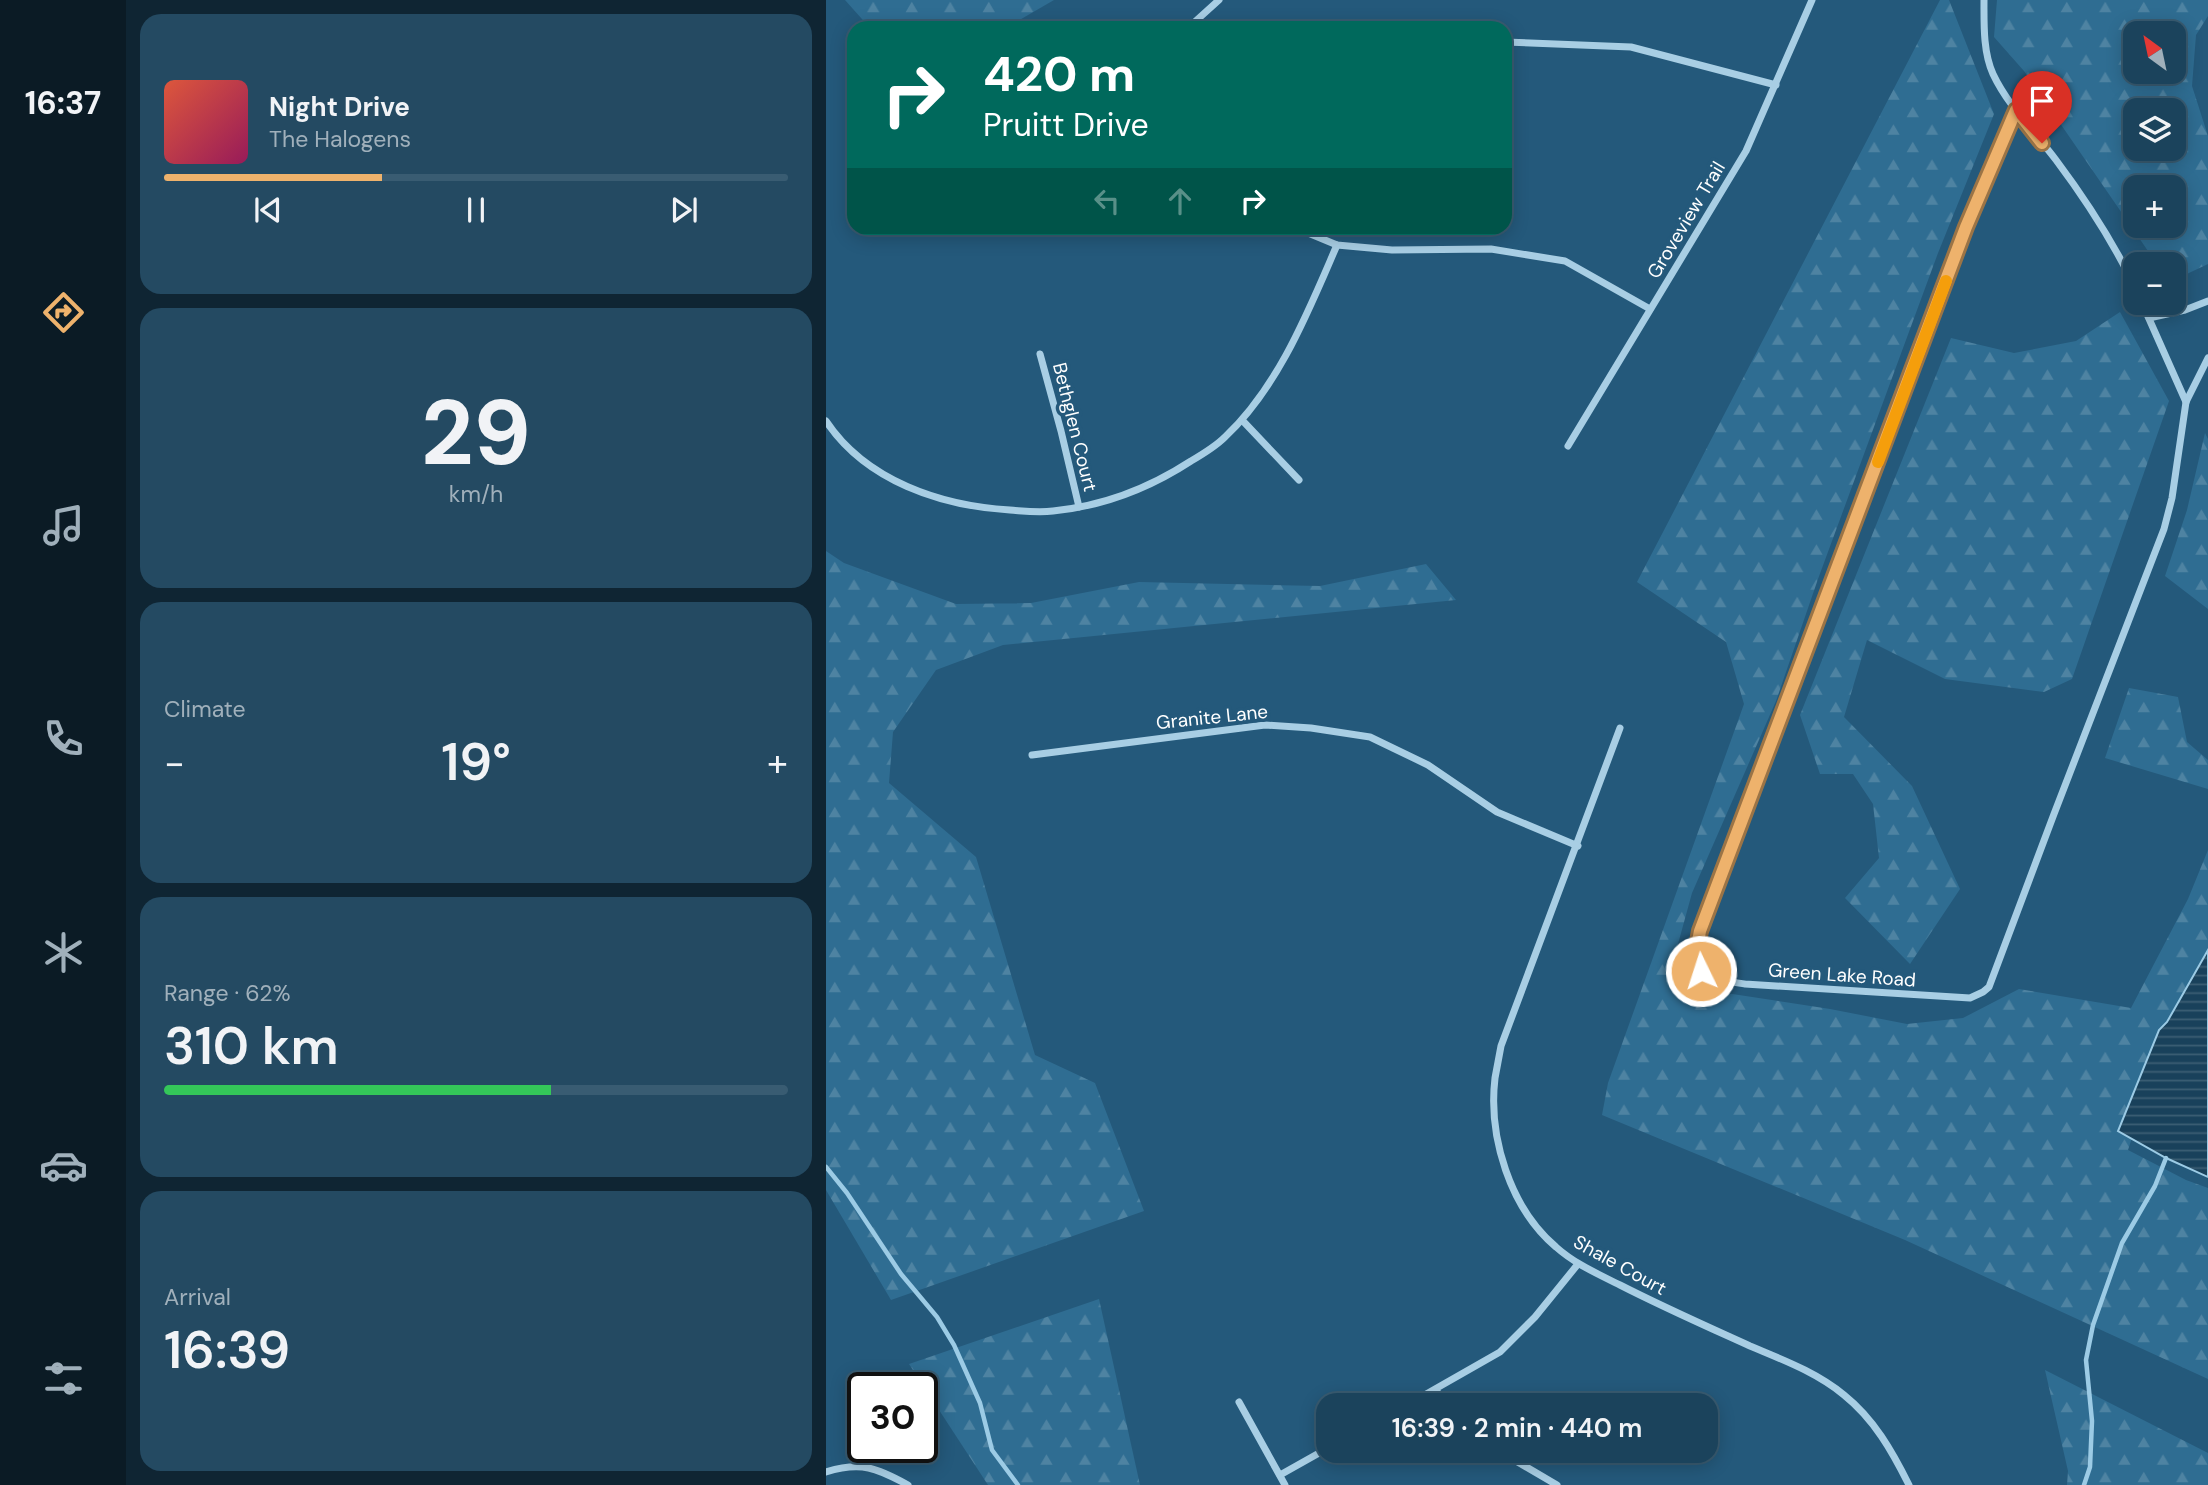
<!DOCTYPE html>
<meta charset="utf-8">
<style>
body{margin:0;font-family:"DM Sans",sans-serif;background:#244a62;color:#f1f3f6;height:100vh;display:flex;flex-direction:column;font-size:26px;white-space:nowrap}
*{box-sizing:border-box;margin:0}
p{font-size:23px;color:#a0b0bb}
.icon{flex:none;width:38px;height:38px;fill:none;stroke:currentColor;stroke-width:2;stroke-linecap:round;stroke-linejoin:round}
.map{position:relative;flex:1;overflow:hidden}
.panel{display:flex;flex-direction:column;gap:14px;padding:14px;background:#0f2533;width:700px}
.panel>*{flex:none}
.banner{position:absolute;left:21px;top:21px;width:665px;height:214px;border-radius:21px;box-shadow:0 4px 18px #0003,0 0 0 2px #395c72;background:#00695c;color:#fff;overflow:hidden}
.needle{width:46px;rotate:327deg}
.fabs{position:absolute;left:1297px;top:21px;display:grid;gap:14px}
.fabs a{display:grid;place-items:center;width:63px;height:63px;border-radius:14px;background:#1b435c;box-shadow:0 4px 18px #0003,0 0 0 2px #395c72;font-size:35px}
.speed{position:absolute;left:21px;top:1372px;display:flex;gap:14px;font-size:35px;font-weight:700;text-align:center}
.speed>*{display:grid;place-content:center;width:91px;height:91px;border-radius:50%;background:#1b435c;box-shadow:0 4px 18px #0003,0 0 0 2px #395c72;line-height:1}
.speed .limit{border:4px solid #111;border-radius:10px;background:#fff;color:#111}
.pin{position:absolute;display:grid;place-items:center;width:60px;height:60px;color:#fff;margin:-72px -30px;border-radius:50% 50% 50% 0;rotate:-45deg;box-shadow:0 0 7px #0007}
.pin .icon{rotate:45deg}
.me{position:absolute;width:77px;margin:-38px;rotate:356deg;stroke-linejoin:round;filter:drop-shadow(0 0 5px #0008)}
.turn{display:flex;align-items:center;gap:24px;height:147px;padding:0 21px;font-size:32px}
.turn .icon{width:91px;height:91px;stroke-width:2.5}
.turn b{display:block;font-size:49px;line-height:60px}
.lanes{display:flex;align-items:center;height:66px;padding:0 21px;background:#0003;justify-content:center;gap:35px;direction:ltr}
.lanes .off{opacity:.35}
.big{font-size:52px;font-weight:600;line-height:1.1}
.panel .widget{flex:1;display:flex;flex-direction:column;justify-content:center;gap:10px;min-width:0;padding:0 24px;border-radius:21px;background:#244a62}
.panel .dial{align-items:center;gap:0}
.dial b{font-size:91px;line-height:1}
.song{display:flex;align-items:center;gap:21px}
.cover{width:84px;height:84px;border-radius:10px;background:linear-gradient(135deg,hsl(10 70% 55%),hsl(330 70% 35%))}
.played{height:7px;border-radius:4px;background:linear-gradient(90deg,#eeb26c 35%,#395c72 35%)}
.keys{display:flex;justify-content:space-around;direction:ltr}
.heat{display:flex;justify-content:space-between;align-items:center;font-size:38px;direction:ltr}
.charge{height:10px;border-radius:5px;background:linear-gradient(90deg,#34c759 62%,#395c72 0)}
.trip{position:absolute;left:490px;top:1393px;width:402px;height:70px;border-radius:21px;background:#1b435c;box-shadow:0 4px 18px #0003,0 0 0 2px #395c72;font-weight:600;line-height:70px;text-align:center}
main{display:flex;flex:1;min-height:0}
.dock{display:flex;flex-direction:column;width:126px;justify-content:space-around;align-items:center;background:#0b1b25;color:#a0b0bb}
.dock .icon{width:49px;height:49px}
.dock .on{color:#eeb26c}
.dock b{font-size:32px;color:#f1f3f6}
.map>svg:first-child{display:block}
.forest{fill:url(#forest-firs);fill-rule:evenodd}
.water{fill:url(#water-rules);stroke:#9ccbe5;stroke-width:2}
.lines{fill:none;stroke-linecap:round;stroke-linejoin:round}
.stream{stroke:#9ccbe5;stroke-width:4.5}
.minor{stroke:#a8cee4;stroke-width:7}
.route-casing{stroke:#9b7446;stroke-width:18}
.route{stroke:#eeb26c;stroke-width:12}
.slow{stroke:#f59e0b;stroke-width:12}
.labels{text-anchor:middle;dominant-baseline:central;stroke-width:7;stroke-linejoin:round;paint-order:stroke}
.street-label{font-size:19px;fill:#fff;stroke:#24597b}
</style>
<main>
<nav class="dock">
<b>16:37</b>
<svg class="icon on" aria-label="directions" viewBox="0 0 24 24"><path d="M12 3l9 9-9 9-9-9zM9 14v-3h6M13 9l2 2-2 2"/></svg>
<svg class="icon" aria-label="music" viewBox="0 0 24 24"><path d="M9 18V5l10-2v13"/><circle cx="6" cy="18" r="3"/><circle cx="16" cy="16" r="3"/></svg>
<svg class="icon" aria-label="phone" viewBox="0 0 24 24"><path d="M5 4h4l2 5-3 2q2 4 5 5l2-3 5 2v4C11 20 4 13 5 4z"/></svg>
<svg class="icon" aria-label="climate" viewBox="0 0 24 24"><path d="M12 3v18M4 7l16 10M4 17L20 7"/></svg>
<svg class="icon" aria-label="car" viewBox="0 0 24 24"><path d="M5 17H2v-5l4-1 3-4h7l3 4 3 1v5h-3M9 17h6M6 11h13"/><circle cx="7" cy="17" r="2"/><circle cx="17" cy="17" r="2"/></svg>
<svg class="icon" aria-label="filters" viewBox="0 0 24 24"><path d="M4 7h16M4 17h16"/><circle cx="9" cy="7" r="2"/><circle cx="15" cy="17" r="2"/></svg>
</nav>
<section class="panel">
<div class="widget">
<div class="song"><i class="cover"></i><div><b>Night Drive</b><p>The Halogens</p></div></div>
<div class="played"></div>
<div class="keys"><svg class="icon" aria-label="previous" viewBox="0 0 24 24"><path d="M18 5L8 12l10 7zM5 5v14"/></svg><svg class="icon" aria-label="pause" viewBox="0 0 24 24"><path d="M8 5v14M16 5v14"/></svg><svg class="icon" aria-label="next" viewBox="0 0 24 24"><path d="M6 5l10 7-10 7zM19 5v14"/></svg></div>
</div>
<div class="widget dial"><b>29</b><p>km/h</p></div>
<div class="widget"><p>Climate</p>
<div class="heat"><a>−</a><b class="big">19°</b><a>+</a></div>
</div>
<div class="widget"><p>Range · 62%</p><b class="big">310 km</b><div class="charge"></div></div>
<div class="widget"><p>Arrival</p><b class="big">16:39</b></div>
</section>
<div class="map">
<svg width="1382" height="1485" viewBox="0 0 1382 1485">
<defs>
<pattern id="forest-firs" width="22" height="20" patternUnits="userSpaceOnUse" patternTransform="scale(1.75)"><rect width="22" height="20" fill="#2f6d92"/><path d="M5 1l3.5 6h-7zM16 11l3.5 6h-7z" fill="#4e83a2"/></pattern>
<pattern id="water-rules" width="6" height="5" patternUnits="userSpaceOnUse" patternTransform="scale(1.75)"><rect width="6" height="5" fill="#19415b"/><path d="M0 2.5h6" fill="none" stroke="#3c5e74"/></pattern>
</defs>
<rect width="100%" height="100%" fill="#24597b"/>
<g class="forest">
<polygon points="19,0 228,0 190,22 172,28 44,28"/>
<polygon points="1114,0 1123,0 1168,114 1112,253 992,579 950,701 866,893 844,973 867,988 1004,1009 1081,1024 1137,1018 1193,989 1305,1008 1362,899 1382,850 1382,969 1331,1062 1302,1150 1360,1180 1382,1188 1382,1379 1079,1240 776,1115 782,1083 918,704 900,642 811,582"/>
<path d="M1171 0H1382V16L1370 35 1366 86 1382 136V264L1348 280V264H1331L1198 71 1168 37ZM1348 33V72H1309V33ZM1348 110V149H1309V110ZM1348 187V226H1309V187Z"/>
<polygon points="1294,312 1343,401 1246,679 1218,692 1119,679 1041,640 1018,717 1086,786 1134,889 1084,964 1019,898 1053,858 1047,804 1027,774 994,774 974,715 1125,338 1188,353 1250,341"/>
<polygon points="1379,433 1382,439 1382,609 1339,576 1361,510"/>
<polygon points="0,551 18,563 130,604 205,603 313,582 494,586 600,564 630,600 177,645 110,670 67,732 63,783 150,857 209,1055 269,1083 318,1211 65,1300 0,1190"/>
<polygon points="1303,688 1352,697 1361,742 1382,760 1382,789 1279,758"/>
<polygon points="273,1299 314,1485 162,1485 83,1364"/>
<polygon points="1219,1370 1382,1453 1382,1485 1241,1485 1242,1471"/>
</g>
<polygon class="water" points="1382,950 1382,1177 1340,1158 1292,1131 1333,1030 1341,1022"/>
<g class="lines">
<g class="stream">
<polyline points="0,1167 21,1193 75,1274 111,1317 128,1345 154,1403 166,1450 192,1485"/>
<polyline points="1258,1485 1264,1467 1266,1421 1260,1360 1267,1325 1296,1243 1329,1186 1340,1158"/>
</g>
<g class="minor">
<path d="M1158 0C1158 24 1157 52 1167 74 1182 106 1209 132 1230 160 1260 200 1287 242 1309 287"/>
<polyline points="362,28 393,0"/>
<polyline points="679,42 805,47 950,85"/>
<path d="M1190 110 1140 227 874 931C863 977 877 978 919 984L1144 998 1157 992 1163 987 1228 814 1338 529 1346 498 1360 402 1382 358"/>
<polyline points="470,228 511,245 566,250 665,249 739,261 824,309"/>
<polyline points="1316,303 1360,402"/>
<polyline points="1323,318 1359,310 1382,301"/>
<polyline points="214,354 235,431 253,507"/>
<polyline points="416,420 473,480"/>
<path d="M0 421C40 481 115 506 184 510 198 511 212 513 227 511 278 506 322 489 365 461 377 454 389 447 399 437 453 386 482 312 511 245"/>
<polyline points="742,446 920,151 986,0"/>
<path d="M794 728 675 1046C673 1057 671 1067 669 1078 662 1137 684 1208 730 1247 749 1264 772 1274 794 1285 837 1307 880 1326 924 1346 957 1360 990 1372 1018 1395 1048 1419 1066 1451 1083 1485"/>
<polyline points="206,755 439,725 485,728 544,737 602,765 671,812 752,846"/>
<polyline points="610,1390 621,1405"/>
<polyline points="413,1402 459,1485"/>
<polyline points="581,1405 674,1352 709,1317 752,1264"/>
<polyline points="673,1451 731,1485"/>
<path d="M0 1472C35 1461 51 1468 82 1485"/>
<polyline points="454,1475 502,1448"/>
</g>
</g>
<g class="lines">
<defs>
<polyline id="route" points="875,971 869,957 874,931 1140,227 1190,110 1216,143"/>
</defs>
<use href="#route" class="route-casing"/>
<use href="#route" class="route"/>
<polyline class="slow" points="1052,462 1120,281"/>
</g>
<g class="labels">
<g class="street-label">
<text transform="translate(860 220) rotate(-59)">Groveview Trail</text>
<text transform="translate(249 427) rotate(76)">Bethglen Court</text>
<text transform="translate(386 717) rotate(-6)">Granite Lane</text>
<text transform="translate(1016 975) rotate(4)">Green Lake Road</text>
<text transform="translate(794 1265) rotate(29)">Shale Court</text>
</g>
</g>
</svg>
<div class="fabs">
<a><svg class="needle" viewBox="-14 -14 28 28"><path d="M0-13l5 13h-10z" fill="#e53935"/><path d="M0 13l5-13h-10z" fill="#a0b0bb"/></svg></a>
<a><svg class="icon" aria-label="layers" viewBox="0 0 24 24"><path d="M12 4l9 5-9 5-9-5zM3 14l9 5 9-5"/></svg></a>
<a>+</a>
<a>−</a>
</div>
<div class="speed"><div class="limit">30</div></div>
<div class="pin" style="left:1216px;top:143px;background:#d93025"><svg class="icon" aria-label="arrive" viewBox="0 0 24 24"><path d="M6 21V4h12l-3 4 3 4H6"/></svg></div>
<svg class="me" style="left:875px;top:971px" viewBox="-20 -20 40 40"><circle r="17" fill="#eeb26c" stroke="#fff" stroke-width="3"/><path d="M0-11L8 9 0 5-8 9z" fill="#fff"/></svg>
<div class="trip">16:39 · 2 min · 440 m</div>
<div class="banner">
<div class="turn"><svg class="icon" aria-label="right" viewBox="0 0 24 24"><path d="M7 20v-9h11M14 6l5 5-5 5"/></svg><div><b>420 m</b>Pruitt Drive</div></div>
<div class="lanes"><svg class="icon off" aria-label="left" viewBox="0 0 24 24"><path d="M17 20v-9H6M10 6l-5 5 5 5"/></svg><svg class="icon off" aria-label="ahead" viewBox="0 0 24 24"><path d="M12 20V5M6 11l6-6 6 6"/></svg><svg class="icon" aria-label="right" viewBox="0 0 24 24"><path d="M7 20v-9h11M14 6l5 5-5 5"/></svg></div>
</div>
</div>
</main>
